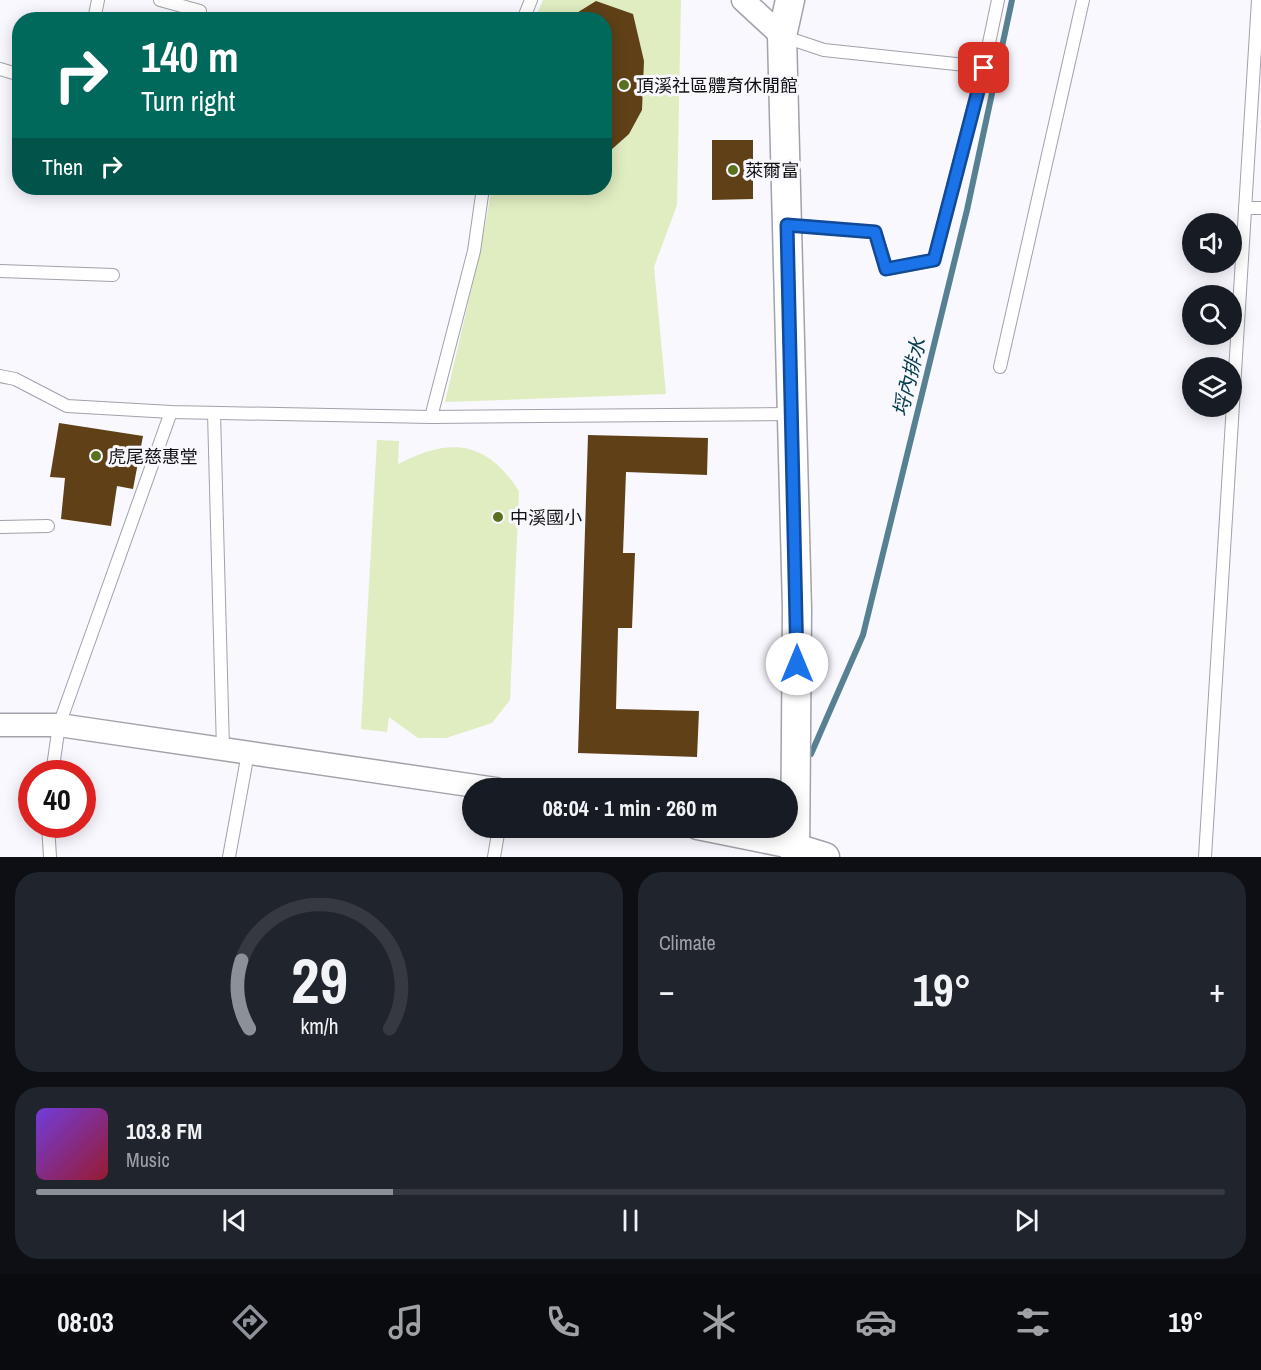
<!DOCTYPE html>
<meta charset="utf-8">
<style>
body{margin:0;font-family:"Archivo Narrow","Noto Sans TC",sans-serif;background:#20242c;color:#f1f3f6;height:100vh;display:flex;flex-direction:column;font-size:22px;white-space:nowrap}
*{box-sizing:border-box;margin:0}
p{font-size:20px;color:#9ea1a6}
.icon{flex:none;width:33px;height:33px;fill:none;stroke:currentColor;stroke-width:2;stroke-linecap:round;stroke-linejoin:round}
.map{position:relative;height:857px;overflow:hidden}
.sheet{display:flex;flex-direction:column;gap:15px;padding:15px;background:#0d0f14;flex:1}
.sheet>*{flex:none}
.hud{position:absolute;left:12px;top:12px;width:600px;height:183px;border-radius:24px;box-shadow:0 3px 15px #0003;background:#00695c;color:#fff;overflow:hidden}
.buttons{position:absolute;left:1182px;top:213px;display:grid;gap:12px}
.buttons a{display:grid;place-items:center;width:60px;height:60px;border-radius:50%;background:#171b24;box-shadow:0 3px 15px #0003;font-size:30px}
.speed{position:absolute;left:18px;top:760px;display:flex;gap:12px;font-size:30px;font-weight:700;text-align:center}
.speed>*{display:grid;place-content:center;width:78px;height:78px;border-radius:50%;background:#171b24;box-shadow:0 3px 15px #0003;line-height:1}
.speed .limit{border:9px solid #d22;background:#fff;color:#111}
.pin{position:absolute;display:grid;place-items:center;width:51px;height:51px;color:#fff;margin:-26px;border-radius:12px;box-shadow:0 3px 9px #0006}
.me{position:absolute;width:66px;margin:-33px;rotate:0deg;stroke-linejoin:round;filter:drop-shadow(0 0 4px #0008)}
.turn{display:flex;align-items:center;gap:21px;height:126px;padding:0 30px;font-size:27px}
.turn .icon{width:78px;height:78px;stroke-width:2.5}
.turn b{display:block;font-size:42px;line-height:51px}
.then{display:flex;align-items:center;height:57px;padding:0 30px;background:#0003;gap:12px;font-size:22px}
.big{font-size:45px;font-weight:800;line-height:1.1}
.sheet .card{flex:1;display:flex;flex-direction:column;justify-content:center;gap:9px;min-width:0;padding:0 21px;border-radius:24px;background:#20242c}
.sheet .dial{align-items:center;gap:0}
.dial svg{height:156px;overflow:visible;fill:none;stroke:#363941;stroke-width:7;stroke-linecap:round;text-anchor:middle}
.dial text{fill:#f1f3f6;stroke:none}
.song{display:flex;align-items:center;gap:18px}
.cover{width:72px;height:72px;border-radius:9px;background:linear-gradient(135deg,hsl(260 70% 55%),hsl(350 70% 35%))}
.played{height:6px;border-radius:3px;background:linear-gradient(90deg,#8c9099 30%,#363941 30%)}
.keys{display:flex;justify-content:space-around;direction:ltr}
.heat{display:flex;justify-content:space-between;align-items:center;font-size:33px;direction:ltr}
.sheet .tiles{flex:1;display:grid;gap:15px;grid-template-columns:1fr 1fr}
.card:last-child{grid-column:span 2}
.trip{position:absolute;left:462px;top:778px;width:336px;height:60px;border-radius:30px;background:#171b24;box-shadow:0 3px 15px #0003;font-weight:800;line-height:60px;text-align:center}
.tabs{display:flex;height:96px;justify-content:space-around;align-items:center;background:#090b0e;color:#9ea1a6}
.tabs .icon{width:42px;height:42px}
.tabs .selected{color:#8c9099}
.tabs b{font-size:27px;color:#f1f3f6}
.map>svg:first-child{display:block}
.green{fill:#dfedc1}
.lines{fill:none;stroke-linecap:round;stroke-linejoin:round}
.stream{stroke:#578193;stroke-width:6}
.building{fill:#604017}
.service-casing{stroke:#a1a2aa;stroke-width:14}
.minor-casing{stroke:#a1a2aa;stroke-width:25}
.tertiary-casing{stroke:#a1a2aa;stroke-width:31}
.service{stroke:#fff;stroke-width:12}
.minor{stroke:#fff;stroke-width:22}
.tertiary{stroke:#fff;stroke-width:28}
.route-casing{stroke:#114b97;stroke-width:15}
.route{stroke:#1a73e8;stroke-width:10}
.poi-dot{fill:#5b7120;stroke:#f8f8fe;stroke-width:2}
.labels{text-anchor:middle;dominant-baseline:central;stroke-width:6;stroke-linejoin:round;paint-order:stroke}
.poi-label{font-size:18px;fill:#121215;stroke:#f8f8fe;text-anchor:start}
.water-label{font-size:20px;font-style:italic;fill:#043a4c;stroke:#f8f8fe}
</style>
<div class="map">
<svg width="1261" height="857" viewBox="0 0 1261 857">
<rect width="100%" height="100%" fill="#f8f8fe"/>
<g class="green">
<polygon points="543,0 681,0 677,205 654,267 666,394 445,402 479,257 492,188 604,188 604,20 535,19"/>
<path d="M377 440 399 441 398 464C450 437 486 440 519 491L510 700 492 723 446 738H418L389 717 387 732 361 729Z"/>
</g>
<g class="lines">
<polyline class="stream" points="811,754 863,635 967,210 1012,0"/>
</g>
<g class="building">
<polygon points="596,1 633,14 644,61 642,110 629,134 611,150 604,150 604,20 572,20 575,14"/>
<polygon points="712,140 753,140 753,199 712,200"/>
<polygon points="59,423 143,436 133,489 117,486 111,526 61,519 65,478 50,477"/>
<polygon points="588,435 708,438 707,475 626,472 623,553 635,553 632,628 618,628 616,709 699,711 697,757 578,753"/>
</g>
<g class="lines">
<defs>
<g id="service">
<polyline points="160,0 200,11"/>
<polyline points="94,20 98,0"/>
<polyline points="523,20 531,0"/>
<polyline points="782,36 824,50 984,67 998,0"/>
<polyline points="0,69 20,75"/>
<polyline points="1245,208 1261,208"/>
<polyline points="787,225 875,232 887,269 934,260 984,67"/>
<polyline points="0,271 113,275"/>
<polyline points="1000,367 1083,0"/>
<polyline points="0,376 15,379 67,406 171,412 431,417 792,414"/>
<polyline points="214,413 223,749"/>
<polyline points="431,417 474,251 483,188"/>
<polyline points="0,527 48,526"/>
<polyline points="52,774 59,725 171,412"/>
<polyline points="48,825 50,857"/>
<polyline points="229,857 248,753"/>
<polyline points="494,857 499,828"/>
<polyline points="1205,857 1258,0"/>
</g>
<g id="minor">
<polyline points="743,0 782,36"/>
<polyline points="0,725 59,725 496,789"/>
<polyline points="697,828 796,848"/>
</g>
<g id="tertiary">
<polyline points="790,0 782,36 797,609 795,857"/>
<polyline points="796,848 825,857"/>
</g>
</defs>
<use href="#service" class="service-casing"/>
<use href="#minor" class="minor-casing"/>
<use href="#tertiary" class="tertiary-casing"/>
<use href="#service" class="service"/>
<use href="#minor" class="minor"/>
<use href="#tertiary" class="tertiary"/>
</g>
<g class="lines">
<defs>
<polyline id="route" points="797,664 787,225 875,232 886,269 934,260 984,68"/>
</defs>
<use href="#route" class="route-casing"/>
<use href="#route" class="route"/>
</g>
<g class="poi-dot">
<circle cx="624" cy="85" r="6"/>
<circle cx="733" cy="170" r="6"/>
<circle cx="96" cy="456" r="6"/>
<circle cx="498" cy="517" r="6"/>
</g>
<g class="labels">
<g class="poi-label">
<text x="636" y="85">頂溪社區體育休閒館</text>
<text x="745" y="170">萊爾富</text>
<text x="108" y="456">虎尾慈惠堂</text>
<text x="510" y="517">中溪國小</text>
</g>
<g class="water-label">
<text transform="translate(909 377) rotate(-76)">埒內排水</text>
</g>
</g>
</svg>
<div class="buttons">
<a><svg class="icon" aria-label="sound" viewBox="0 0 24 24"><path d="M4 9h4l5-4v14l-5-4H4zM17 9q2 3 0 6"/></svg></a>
<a><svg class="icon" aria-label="search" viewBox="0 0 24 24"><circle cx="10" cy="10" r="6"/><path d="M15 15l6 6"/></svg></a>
<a><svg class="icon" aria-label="layers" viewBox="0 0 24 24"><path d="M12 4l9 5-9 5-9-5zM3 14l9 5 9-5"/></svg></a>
</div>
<div class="speed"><div class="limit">40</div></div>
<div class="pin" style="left:984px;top:68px;background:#d93025"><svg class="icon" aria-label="arrive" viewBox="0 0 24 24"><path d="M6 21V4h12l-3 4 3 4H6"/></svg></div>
<svg class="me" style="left:797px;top:664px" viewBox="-20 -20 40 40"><circle r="19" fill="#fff"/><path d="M0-13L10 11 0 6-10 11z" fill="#1a73e8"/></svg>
<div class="trip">08:04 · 1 min · 260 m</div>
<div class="hud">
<div class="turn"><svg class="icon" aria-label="right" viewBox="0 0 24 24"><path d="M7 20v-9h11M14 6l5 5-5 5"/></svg><div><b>140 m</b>Turn right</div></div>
<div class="then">Then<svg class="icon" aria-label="right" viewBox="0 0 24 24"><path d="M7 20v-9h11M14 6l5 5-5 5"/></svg></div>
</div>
</div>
<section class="sheet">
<div class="tiles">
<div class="card dial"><svg viewBox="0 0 100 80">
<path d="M14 69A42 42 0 1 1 86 69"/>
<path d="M14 69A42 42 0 0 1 10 34" stroke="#8c9099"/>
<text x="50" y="56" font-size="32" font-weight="700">29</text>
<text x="50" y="72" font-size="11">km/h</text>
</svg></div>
<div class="card"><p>Climate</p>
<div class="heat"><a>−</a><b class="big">19°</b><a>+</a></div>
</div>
<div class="card">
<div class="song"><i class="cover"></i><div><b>103.8 FM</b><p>Music</p></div></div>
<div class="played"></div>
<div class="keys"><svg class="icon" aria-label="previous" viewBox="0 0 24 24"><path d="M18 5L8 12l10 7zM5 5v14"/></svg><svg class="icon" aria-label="pause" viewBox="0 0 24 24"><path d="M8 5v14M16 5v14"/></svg><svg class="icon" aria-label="next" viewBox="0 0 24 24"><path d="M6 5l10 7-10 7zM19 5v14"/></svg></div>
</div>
</div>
</section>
<nav class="tabs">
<b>08:03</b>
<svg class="icon selected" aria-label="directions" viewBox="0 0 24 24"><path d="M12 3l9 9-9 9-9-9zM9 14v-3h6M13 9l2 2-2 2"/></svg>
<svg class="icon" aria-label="music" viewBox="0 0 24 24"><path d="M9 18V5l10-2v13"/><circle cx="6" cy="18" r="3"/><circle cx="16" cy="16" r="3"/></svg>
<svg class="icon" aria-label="phone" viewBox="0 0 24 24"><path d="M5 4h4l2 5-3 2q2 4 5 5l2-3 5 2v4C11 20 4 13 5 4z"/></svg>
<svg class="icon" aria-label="climate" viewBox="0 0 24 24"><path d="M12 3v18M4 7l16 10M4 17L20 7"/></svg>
<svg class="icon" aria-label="car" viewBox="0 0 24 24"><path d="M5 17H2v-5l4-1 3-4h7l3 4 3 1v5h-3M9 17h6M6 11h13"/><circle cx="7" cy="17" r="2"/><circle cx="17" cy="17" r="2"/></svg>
<svg class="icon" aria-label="filters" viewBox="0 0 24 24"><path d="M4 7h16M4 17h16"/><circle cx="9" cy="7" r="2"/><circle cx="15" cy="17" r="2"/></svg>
<b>19°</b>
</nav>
